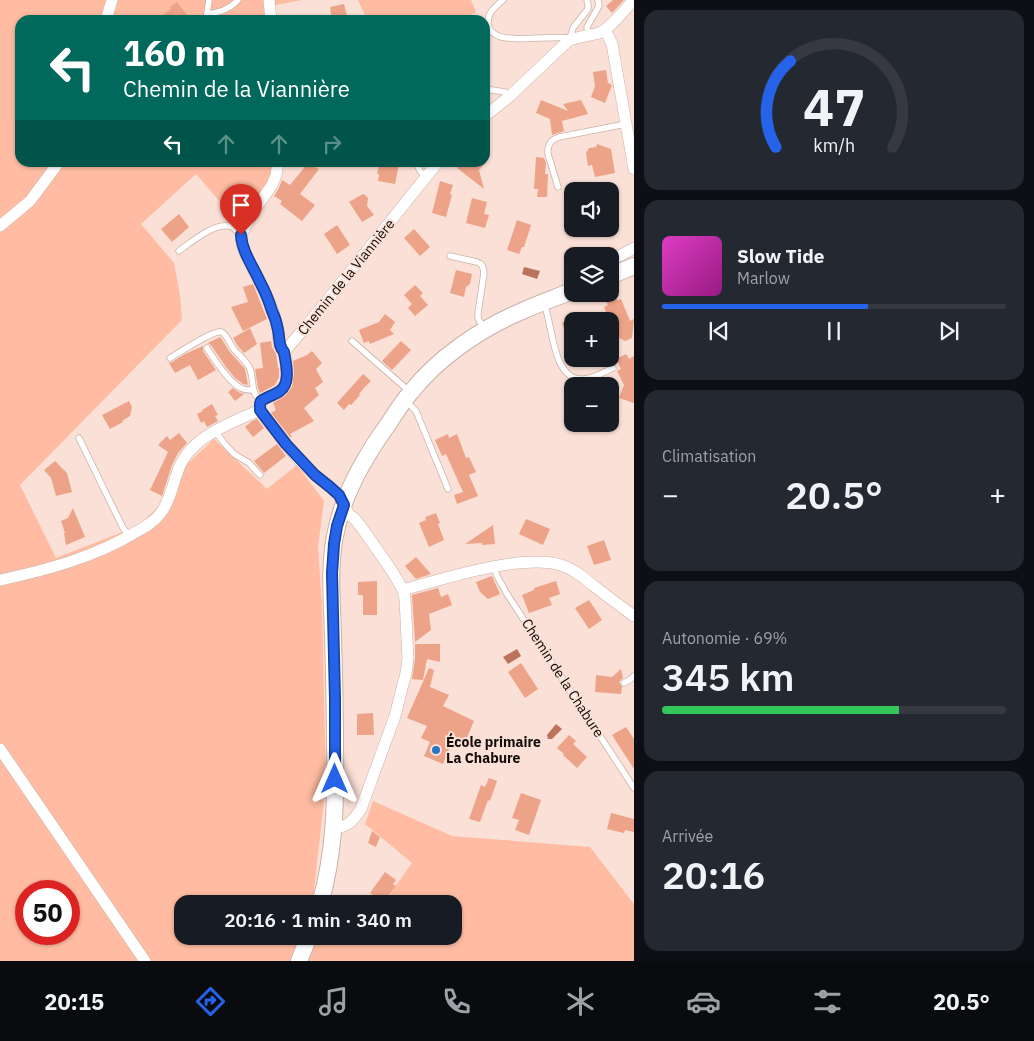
<!DOCTYPE html>
<html lang="fr">
<meta charset="utf-8">
<style>
body{margin:0;font-family:"IBM Plex Sans",sans-serif;background:#242831;color:#f1f3f6;height:100vh;display:flex;flex-direction:column;font-size:19px;white-space:nowrap}
*{box-sizing:border-box;margin:0}
p{font-size:16px;color:#9ea1a6}
.icon{flex:none;width:28px;height:28px;fill:none;stroke:currentColor;stroke-width:2;stroke-linecap:round;stroke-linejoin:round}
.map{position:relative;flex:1;overflow:hidden}
.details{display:flex;flex-direction:column;gap:10px;padding:10px;background:#0d0f14;width:400px}
.details>*{flex:none}
.banner{position:absolute;left:15px;top:15px;width:475px;height:152px;border-radius:15px;box-shadow:0 1px 4px #0004;background:#00695c;color:#fff;overflow:hidden}
.fabs{position:absolute;left:564px;top:182px;display:grid;gap:10px}
.fabs a{display:grid;place-items:center;width:55px;height:55px;border-radius:10px;background:#171b24;box-shadow:0 1px 4px #0004;font-size:25px}
.speed{position:absolute;left:15px;top:880px;display:flex;gap:10px;font-size:25px;font-weight:700;text-align:center}
.speed>*{display:grid;place-content:center;width:65px;height:65px;border-radius:50%;background:#171b24;box-shadow:0 1px 4px #0004;line-height:1}
.speed .limit{border:8px solid #d22;background:#fff;color:#111}
.pin{position:absolute;display:grid;place-items:center;width:42px;height:42px;color:#fff;margin:-51px -21px;border-radius:50% 50% 50% 0;rotate:-45deg;box-shadow:0 0 5px #0007}
.pin .icon{rotate:45deg}
.me{position:absolute;width:55px;margin:-28px;rotate:0deg;stroke-linejoin:round;filter:drop-shadow(0 0 4px #0008)}
.turn{display:flex;align-items:center;gap:18px;height:105px;padding:0 25px;font-size:22px}
.turn .icon{width:65px;height:65px;stroke-width:2.5}
.turn b{display:block;font-size:35px;line-height:42px}
.lanes{display:flex;align-items:center;height:48px;padding:0 25px;background:#0003;justify-content:center;gap:25px;direction:ltr}
.lanes .off{opacity:.35}
.big{font-size:38px;font-weight:600;line-height:1.1}
.details .widget{flex:1;display:flex;flex-direction:column;justify-content:center;gap:8px;min-width:0;padding:0 18px;border-radius:15px;background:#242831}
.details .dial{align-items:center;gap:0}
.dial svg{height:130px;overflow:visible;fill:none;stroke:#363941;stroke-width:7;stroke-linecap:round;text-anchor:middle}
.dial text{fill:#f1f3f6;stroke:none}
.song{display:flex;align-items:center;gap:15px}
.cover{width:60px;height:60px;border-radius:8px;background:linear-gradient(135deg,hsl(310 70% 55%),hsl(310 70% 35%))}
.played{height:5px;border-radius:2px;background:linear-gradient(90deg,#2563eb 60%,#363941 60%)}
.keys{display:flex;justify-content:space-around;direction:ltr}
.heat{display:flex;justify-content:space-between;align-items:center;font-size:28px;direction:ltr}
.charge{height:8px;border-radius:4px;background:linear-gradient(90deg,#34c759 69%,#363941 0)}
.trip{position:absolute;left:174px;top:895px;width:288px;height:50px;border-radius:15px;background:#171b24;box-shadow:0 1px 4px #0004;font-weight:600;line-height:50px;text-align:center}
.menu{display:flex;height:80px;justify-content:space-around;align-items:center;background:#090b0e;color:#9ea1a6}
.menu .icon{width:35px;height:35px}
.menu .current{color:#2563eb}
.menu b{font-size:22px;color:#f1f3f6}
main{display:flex;flex:1;min-height:0}
.map>svg:first-child{display:block}
.green{fill:#ffbca2;fill-rule:evenodd}
.water{fill:#bb7459}
.building{fill:#eda387}
.lines{fill:none;stroke-linecap:round;stroke-linejoin:round}
.lane-casing{stroke:#cab2a9;stroke-width:7}
.street-casing{stroke:#cab2a9;stroke-width:12}
.secondary-casing{stroke:#cab2a9;stroke-width:18}
.lane{stroke:#fff;stroke-width:5.5}
.street{stroke:#fff;stroke-width:11}
.secondary{stroke:#fff;stroke-width:16}
.route-casing{stroke:#184099;stroke-width:12}
.route{stroke:#2563eb;stroke-width:9}
.poi-dot{fill:#2777c6;stroke:#fae0d7;stroke-width:2}
.labels{text-anchor:middle;dominant-baseline:central;stroke-width:4;stroke-linejoin:round;paint-order:stroke}
.street-label{font-size:14px;fill:#120a07;stroke:#fae0d7}
.poi-label{font-size:14px;font-weight:bold;fill:#120a07;stroke:#fae0d7;text-anchor:start}
</style>
<main>
<div class="map">
<svg width="634" height="961" viewBox="0 0 634 961">
<rect width="100%" height="100%" fill="#fae0d7"/>
<g class="green">
<path d="M0 0H302L266 7 267 20H20V162L271 163 272 177 241 226 196 174 141 224 174 263 180 295 182 320 20 485 56 558 138 526 162 503 187 464 214 439 267 489 297 465 324 501 318 547 322 605 326 783 313 899 320 904H182V936H452V904H383L412 863 365 824 373 801 452 836 590 847 634 904V961H0ZM26 891H69V934H26Z"/>
<polygon points="358,0 471,0 476,12 460,20 367,20"/>
</g>
<g class="water">
<polygon points="524,267 540,271 537,279 522,274"/>
<polygon points="517,649 521,656 508,664 503,657"/>
<polygon points="556,724 562,729 552,739 548,739 547,735"/>
</g>
<g class="building">
<polygon points="613,0 624,0 612,13 606,6"/>
<polygon points="177,2 191,20 157,20 171,9 170,7"/>
<polygon points="344,4 348,20 332,20 330,7"/>
<polygon points="606,70 608,83 612,85 605,103 591,97 595,86 593,72"/>
<polygon points="541,100 568,111 563,104 581,100 588,114 562,121 564,131 552,135 550,119 536,113"/>
<polygon points="597,144 611,149 615,173 595,177 592,165 588,166 586,153 589,148 596,147"/>
<polygon points="536,157 544,158 546,163 545,174 548,174 547,197 537,197 538,189 534,189"/>
<polygon points="380,162 393,162 399,164 395,184 378,181 379,174 377,174"/>
<polygon points="461,162 486,162 479,170 484,189 457,168"/>
<polygon points="308,163 319,169 300,194 315,205 302,221 280,204 282,201 274,196 279,188 282,180 290,185"/>
<polygon points="440,181 453,185 450,194 452,195 446,217 432,213"/>
<polygon points="364,194 368,198 367,206 374,215 362,222 349,202 361,195"/>
<polygon points="472,198 487,202 484,214 489,215 485,228 466,223"/>
<polygon points="179,214 189,227 172,242 161,229"/>
<polygon points="517,220 531,225 524,247 522,247 519,254 507,250"/>
<polygon points="337,225 350,245 337,254 324,234"/>
<polygon points="414,229 430,247 420,256 404,238"/>
<polygon points="456,270 472,274 470,284 466,287 464,297 450,293"/>
<polygon points="253,284 267,319 243,331 231,307 248,302 243,287"/>
<polygon points="415,285 423,293 420,296 428,305 415,316 408,308 412,304 404,295"/>
<polygon points="616,297 617,300 621,299 630,321 634,319 632,338 625,341 610,333 610,330 613,329 604,307 608,305 606,301"/>
<polygon points="385,314 395,322 390,330 394,334 370,344 369,341 364,343 359,330 379,322"/>
<polygon points="572,319 572,348 562,323"/>
<polygon points="250,328 257,344 244,353 237,345 233,338"/>
<polygon points="220,337 221,338 229,351 245,369 248,385 243,384 235,378 226,367 211,345 208,343"/>
<polygon points="271,341 272,347 276,354 278,368 279,368 279,377 275,385 260,393 258,388 255,369 263,368 260,343"/>
<polygon points="401,341 411,350 392,370 382,361"/>
<polygon points="203,346 203,351 216,370 198,380 190,365 175,373 169,363 172,362 185,354"/>
<polygon points="312,351 322,363 316,369 323,382 315,388 319,395 304,408 314,421 290,434 292,437 290,437 271,413 276,410 273,403 285,396 292,387 294,373 293,361 307,355"/>
<polygon points="626,354 629,359 634,356 634,403 619,398 624,385 617,371 621,369 616,359"/>
<polygon points="363,374 371,381 363,389 359,394 360,395 351,405 349,404 344,410 337,403"/>
<polygon points="233,388 240,393 244,394 235,401 228,392"/>
<polygon points="129,401 132,407 130,416 122,421 123,422 110,429 102,415"/>
<polygon points="212,404 218,415 215,416 218,421 207,427 204,421 201,423 197,414 203,411 202,410"/>
<polygon points="257,419 274,441 264,428 253,437 245,427 252,421"/>
<polygon points="179,433 187,443 178,453 172,465 162,496 150,490 168,452 158,445 167,436 170,440"/>
<polygon points="448,434 449,438 457,434 466,458 469,457 476,472 469,475 478,496 457,504 454,495 463,492 446,454 442,456 435,440"/>
<polygon points="277,444 286,456 264,473 254,461"/>
<polygon points="55,461 67,473 72,492 56,496 51,478 44,470"/>
<polygon points="73,508 85,537 66,545 64,533 65,533 61,521 68,518"/>
<polygon points="436,513 440,523 438,524 444,540 429,547 419,523 426,520 425,517"/>
<polygon points="526,519 550,529 543,545 519,534"/>
<polygon points="493,525 495,544 482,545 482,543 465,544"/>
<polygon points="604,540 611,560 594,565 587,546"/>
<polygon points="416,557 431,574 416,579 405,566"/>
<polygon points="492,576 500,594 488,599 480,592 476,582"/>
<polygon points="377,581 377,615 363,615 363,595 358,595 358,582"/>
<polygon points="556,581 560,594 549,598 552,605 529,613 522,595 534,590 534,588"/>
<polygon points="438,588 441,597 448,594 452,605 429,614 431,630 415,642 412,595"/>
<polygon points="589,600 602,620 589,629 575,608"/>
<polygon points="415,644 440,644 440,662 427,659 423,680 412,679 415,659"/>
<polygon points="521,663 538,689 525,698 508,672"/>
<polygon points="429,668 434,670 430,687 449,695 443,706 474,721 465,742 458,739 457,744 452,742 443,764 424,756 430,742 421,738 427,726 407,718"/>
<polygon points="621,669 623,678 619,682 622,687 621,694 595,692 596,675 612,677"/>
<polygon points="373,713 374,735 357,735 357,714"/>
<polygon points="626,727 634,739 634,769 612,735"/>
<polygon points="569,735 576,741 573,744 587,757 577,768 563,755 564,754 557,748"/>
<polygon points="489,778 497,781 490,801 488,800 480,822 469,819 481,785 485,787"/>
<polygon points="521,793 541,800 529,835 515,830 519,820 512,818"/>
<polygon points="611,813 634,819 634,832 625,830 624,833 607,829"/>
<polygon points="372,831 380,837 376,847 368,843"/>
<polygon points="385,872 396,880 393,884 396,886 383,902 370,893"/>
</g>
<g class="lines">
<defs>
<g id="lane">
<path d="M503 0C496 6 488 12 488 22 488 27 491 32 496 35 511 43 552 35 570 38"/>
<path d="M207 14C218 13 230 9 238 0"/>
<polyline points="206,20 209,0"/>
<polyline points="588,35 587,27 599,6 598,0"/>
<polyline points="570,38 573,28 588,9 588,5 587,0"/>
<polyline points="485,89 505,92 510,96"/>
<polyline points="416,162 420,171 426,177"/>
<path d="M558 187 548 154C547 142 553 138 564 136L626 124"/>
<path d="M179 251C190 243 217 220 232 227 235 229 238 233 241 235"/>
<path d="M450 256 477 262C483 264 483 267 484 273L478 313V318L484 329"/>
<path d="M544 304C553 324 552 381 583 379 593 379 604 372 613 368"/>
<polyline points="352,341 409,391"/>
<path d="M207 348C214 359 229 383 241 388 244 390 249 390 253 390"/>
<path d="M170 358C179 353 214 329 222 332 227 335 230 344 233 348 238 355 247 361 250 369 255 383 249 390 261 401"/>
<polyline points="407,402 416,411 448,489"/>
<polyline points="215,431 224,443 234,454 249,463 260,475"/>
<polyline points="79,438 123,528 130,536"/>
<polyline points="494,567 497,576 507,594 634,788"/>
<polyline points="624,683 631,679 634,676"/>
</g>
<g id="street">
<polyline points="269,0 271,20"/>
<polyline points="106,20 112,0"/>
<polyline points="605,30 612,44 634,169"/>
<path d="M485 116 510 96 568 41C578 36 589 36 599 33 610 29 625 9 634 0"/>
<polyline points="278,162 276,175 272,185 255,209 241,235 242,244 245,253 260,282 273,311 278,330 279,344 282,349 284,352"/>
<polyline points="0,226 30,201 59,162"/>
<polyline points="610,261 634,248"/>
<path d="M0 580C47 570 95 557 136 532 145 527 154 522 160 514 170 502 173 483 179 468 191 437 232 422 260 410"/>
<path d="M403 590C442 579 523 553 561 565 574 569 584 578 594 586 607 596 620 606 634 616"/>
<polyline points="0,749 145,961"/>
<path d="M333 828C348 827 353 821 361 809L395 716 406 673 408 658 405 599 403 590 392 571 362 528 354 518 349 515 339 495 330 487 315 475 298 459 286 444 262 413C260 409 259 406 261 401 267 397 274 395 280 391 291 383 286 364 284 352L313 318 438 162"/>
</g>
<g id="secondary">
<polyline points="610,276 634,266"/>
<path d="M320 904C335 853 336 799 335 746 335 710 334 673 333 636 332 600 328 562 337 527 345 491 368 452 389 423 396 412 403 401 411 392 438 358 480 329 520 312 537 304 555 298 572 291"/>
<polyline points="299,961 309,936"/>
</g>
</defs>
<use href="#lane" class="lane-casing"/>
<use href="#street" class="street-casing"/>
<use href="#secondary" class="secondary-casing"/>
<use href="#lane" class="lane"/>
<use href="#street" class="street"/>
<use href="#secondary" class="secondary"/>
</g>
<g class="lines">
<defs>
<path id="route" d="M241 235C242 252 253 266 260 282 265 291 269 301 272 311 275 317 277 324 278 330 280 338 278 346 284 352 286 364 291 383 280 391 274 395 267 397 261 401L260 404V410L286 444 315 475 330 487 339 495 344 505 337 526 334 544 332 573 335 699V779"/>
</defs>
<use href="#route" class="route-casing"/>
<use href="#route" class="route"/>
</g>
<circle class="poi-dot" cx="436" cy="750" r="5"/>
<g class="labels">
<g class="street-label">
<text transform="translate(346 277) rotate(-51)">Chemin de la Viannière</text>
<text transform="translate(563 678) rotate(57)">Chemin de la Chabure</text>
</g>
<g class="poi-label">
<text x="446" y="742">École primaire<tspan x="446" dy="16">La Chabure</tspan></text>
</g>
</g>
</svg>
<div class="fabs">
<a><svg class="icon" aria-label="sound" viewBox="0 0 24 24"><path d="M4 9h4l5-4v14l-5-4H4zM17 9q2 3 0 6"/></svg></a>
<a><svg class="icon" aria-label="layers" viewBox="0 0 24 24"><path d="M12 4l9 5-9 5-9-5zM3 14l9 5 9-5"/></svg></a>
<a>+</a>
<a>−</a>
</div>
<div class="speed"><div class="limit">50</div></div>
<div class="pin" style="left:241px;top:235px;background:#d93025"><svg class="icon" aria-label="arrive" viewBox="0 0 24 24"><path d="M6 21V4h12l-3 4 3 4H6"/></svg></div>
<svg class="me" style="left:335px;top:779px" viewBox="-20 -20 40 40"><path d="M0-17L14 15 0 8-14 15z" fill="#2563eb" stroke="#fff" stroke-width="4"/></svg>
<div class="trip">20:16 · 1 min · 340 m</div>
<div class="banner">
<div class="turn"><svg class="icon" aria-label="left" viewBox="0 0 24 24"><path d="M17 20v-9H6M10 6l-5 5 5 5"/></svg><div><b>160 m</b>Chemin de la Viannière</div></div>
<div class="lanes"><svg class="icon" aria-label="left" viewBox="0 0 24 24"><path d="M17 20v-9H6M10 6l-5 5 5 5"/></svg><svg class="icon off" aria-label="ahead" viewBox="0 0 24 24"><path d="M12 20V5M6 11l6-6 6 6"/></svg><svg class="icon off" aria-label="ahead" viewBox="0 0 24 24"><path d="M12 20V5M6 11l6-6 6 6"/></svg><svg class="icon off" aria-label="right" viewBox="0 0 24 24"><path d="M7 20v-9h11M14 6l5 5-5 5"/></svg></div>
</div>
</div>
<section class="details">
<div class="widget dial"><svg viewBox="0 0 100 80">
<path d="M14 69A42 42 0 1 1 86 69"/>
<path d="M14 69A42 42 0 0 1 23 16" stroke="#2563eb"/>
<text x="50" y="56" font-size="32" font-weight="700">47</text>
<text x="50" y="72" font-size="11">km/h</text>
</svg></div>
<div class="widget">
<div class="song"><i class="cover"></i><div><b>Slow Tide</b><p>Marlow</p></div></div>
<div class="played"></div>
<div class="keys"><svg class="icon" aria-label="previous" viewBox="0 0 24 24"><path d="M18 5L8 12l10 7zM5 5v14"/></svg><svg class="icon" aria-label="pause" viewBox="0 0 24 24"><path d="M8 5v14M16 5v14"/></svg><svg class="icon" aria-label="next" viewBox="0 0 24 24"><path d="M6 5l10 7-10 7zM19 5v14"/></svg></div>
</div>
<div class="widget"><p>Climatisation</p>
<div class="heat"><a>−</a><b class="big">20.5°</b><a>+</a></div>
</div>
<div class="widget"><p>Autonomie · 69%</p><b class="big">345 km</b><div class="charge"></div></div>
<div class="widget"><p>Arrivée</p><b class="big">20:16</b></div>
</section>
</main>
<nav class="menu">
<b>20:15</b>
<svg class="icon current" aria-label="directions" viewBox="0 0 24 24"><path d="M12 3l9 9-9 9-9-9zM9 14v-3h6M13 9l2 2-2 2"/></svg>
<svg class="icon" aria-label="music" viewBox="0 0 24 24"><path d="M9 18V5l10-2v13"/><circle cx="6" cy="18" r="3"/><circle cx="16" cy="16" r="3"/></svg>
<svg class="icon" aria-label="phone" viewBox="0 0 24 24"><path d="M5 4h4l2 5-3 2q2 4 5 5l2-3 5 2v4C11 20 4 13 5 4z"/></svg>
<svg class="icon" aria-label="climate" viewBox="0 0 24 24"><path d="M12 3v18M4 7l16 10M4 17L20 7"/></svg>
<svg class="icon" aria-label="car" viewBox="0 0 24 24"><path d="M5 17H2v-5l4-1 3-4h7l3 4 3 1v5h-3M9 17h6M6 11h13"/><circle cx="7" cy="17" r="2"/><circle cx="17" cy="17" r="2"/></svg>
<svg class="icon" aria-label="filters" viewBox="0 0 24 24"><path d="M4 7h16M4 17h16"/><circle cx="9" cy="7" r="2"/><circle cx="15" cy="17" r="2"/></svg>
<b>20.5°</b>
</nav>
